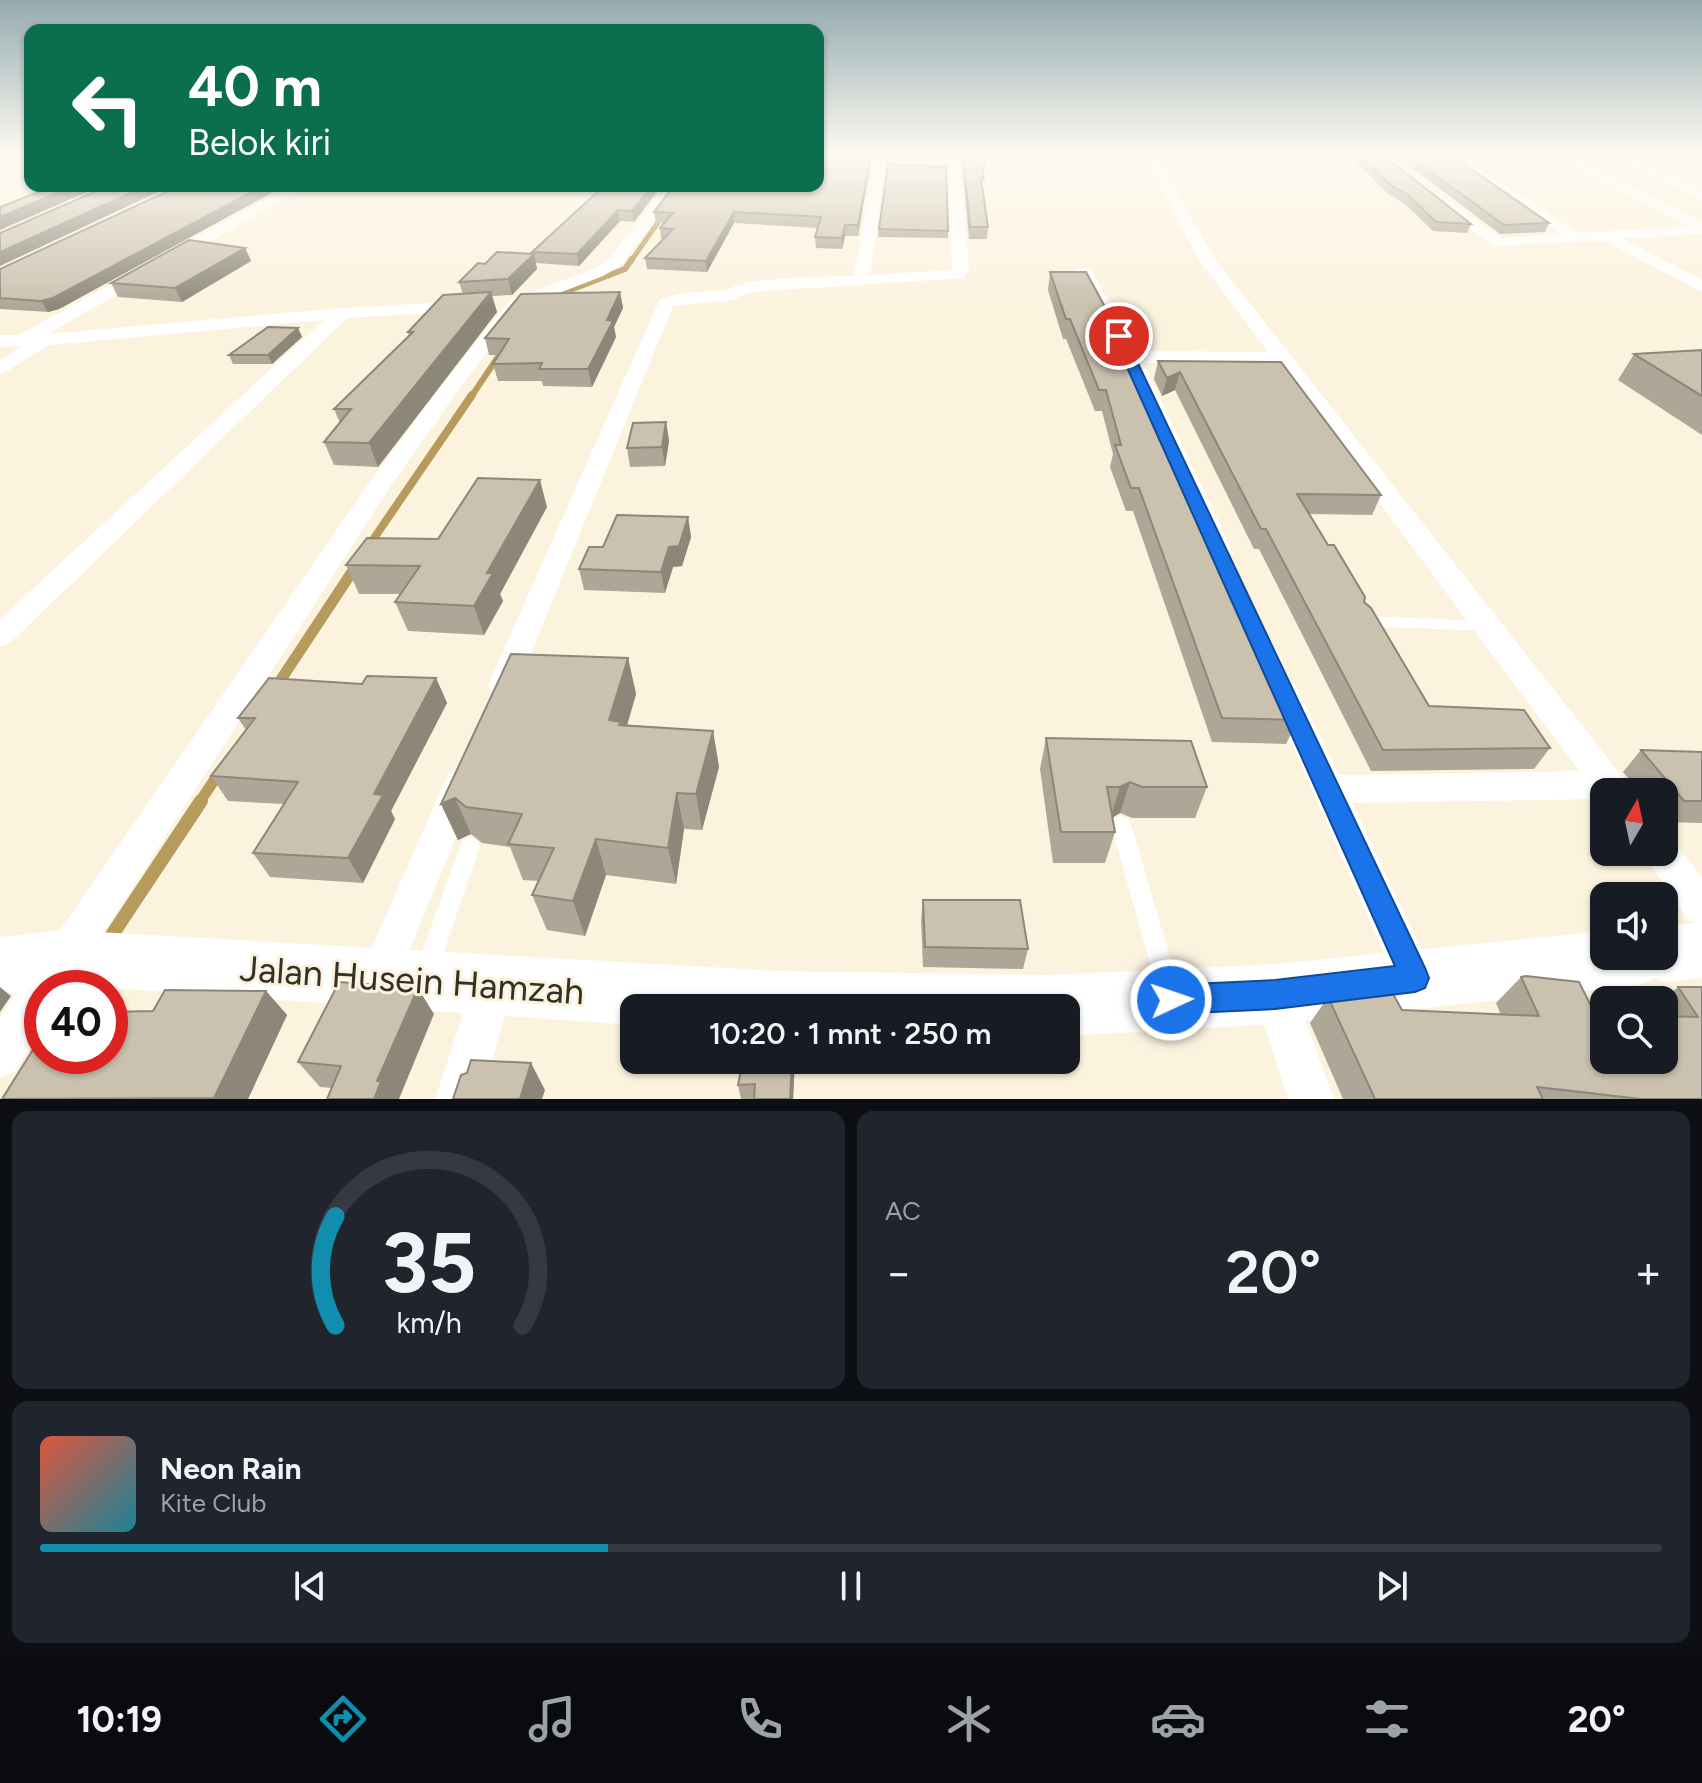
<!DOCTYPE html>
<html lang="id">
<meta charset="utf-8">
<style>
body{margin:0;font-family:Figtree,sans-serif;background:#20242c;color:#f1f3f6;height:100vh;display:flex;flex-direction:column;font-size:30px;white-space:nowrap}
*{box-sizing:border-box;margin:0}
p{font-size:26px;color:#9ea1a6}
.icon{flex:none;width:44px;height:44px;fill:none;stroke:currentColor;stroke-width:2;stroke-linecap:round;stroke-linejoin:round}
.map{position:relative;height:1099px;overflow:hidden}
.sheet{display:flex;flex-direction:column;gap:12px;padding:12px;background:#0d0f14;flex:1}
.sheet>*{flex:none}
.banner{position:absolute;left:24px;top:24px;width:800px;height:168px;border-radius:16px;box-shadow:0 2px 6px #0004;background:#0b6e4f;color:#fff;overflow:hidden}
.needle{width:52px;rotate:9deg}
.buttons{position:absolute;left:1590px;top:778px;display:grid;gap:16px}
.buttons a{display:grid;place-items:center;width:88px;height:88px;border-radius:16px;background:#171b24;box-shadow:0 2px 6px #0004;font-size:40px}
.speed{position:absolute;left:24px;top:970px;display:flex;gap:16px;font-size:40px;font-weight:700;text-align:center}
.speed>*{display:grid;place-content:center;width:104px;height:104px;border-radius:50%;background:#171b24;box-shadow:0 2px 6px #0004;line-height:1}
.speed .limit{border:12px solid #d22;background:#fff;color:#111}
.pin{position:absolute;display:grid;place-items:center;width:68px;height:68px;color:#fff;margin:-34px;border:4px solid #fff;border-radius:50%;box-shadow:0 2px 8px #0007}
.me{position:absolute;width:88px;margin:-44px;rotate:87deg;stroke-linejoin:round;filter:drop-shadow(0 0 6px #0008)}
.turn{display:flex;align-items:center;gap:28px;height:168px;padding:0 32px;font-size:36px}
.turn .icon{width:104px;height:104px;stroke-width:2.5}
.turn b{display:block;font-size:56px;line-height:68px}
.big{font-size:60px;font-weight:600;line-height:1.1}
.sheet .widget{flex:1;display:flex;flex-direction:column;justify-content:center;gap:12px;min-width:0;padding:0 28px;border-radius:16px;background:#20242c}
.sheet .dial{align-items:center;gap:0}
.dial svg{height:208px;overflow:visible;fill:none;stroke:#363941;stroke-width:7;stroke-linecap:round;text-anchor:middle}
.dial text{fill:#f1f3f6;stroke:none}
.song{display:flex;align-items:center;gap:24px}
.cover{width:96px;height:96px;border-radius:12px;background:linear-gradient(135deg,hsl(10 70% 55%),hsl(190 70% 35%))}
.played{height:8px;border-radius:4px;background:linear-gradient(90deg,#118dae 35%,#363941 35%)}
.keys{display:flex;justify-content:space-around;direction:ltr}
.heat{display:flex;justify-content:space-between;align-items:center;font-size:44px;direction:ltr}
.sheet .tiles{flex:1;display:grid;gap:12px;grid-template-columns:1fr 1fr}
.widget:last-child{grid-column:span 2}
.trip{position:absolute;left:620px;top:994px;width:460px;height:80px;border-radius:16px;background:#171b24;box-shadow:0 2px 6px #0004;font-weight:600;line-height:80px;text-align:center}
.tab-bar{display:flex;height:128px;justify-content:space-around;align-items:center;background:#090b0e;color:#9ea1a6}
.tab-bar .icon{width:56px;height:56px}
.tab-bar .current{color:#118dae}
.tab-bar b{font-size:36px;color:#f1f3f6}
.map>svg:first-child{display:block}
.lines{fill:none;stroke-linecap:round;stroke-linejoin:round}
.stream-far4{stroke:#b79b5c;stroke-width:5}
.stream-far3{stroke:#b79b5c;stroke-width:6}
.stream-far2{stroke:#b79b5c;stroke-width:8}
.stream-far1{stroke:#b79b5c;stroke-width:11}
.stream{stroke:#b79b5c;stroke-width:14}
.lane{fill:#fff;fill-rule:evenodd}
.street{fill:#fff;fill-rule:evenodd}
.secondary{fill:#fff;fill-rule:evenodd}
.wall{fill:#aea696}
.shaded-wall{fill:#8d877a}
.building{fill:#cac1af;stroke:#8d877a;stroke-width:2}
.route{fill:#1a73e8;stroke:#114b97;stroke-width:2}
.labels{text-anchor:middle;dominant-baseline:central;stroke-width:6;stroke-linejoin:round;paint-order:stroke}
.near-street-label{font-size:36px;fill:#333028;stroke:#fcf3df}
</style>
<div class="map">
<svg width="1702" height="1099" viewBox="0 0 1702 1099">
<rect width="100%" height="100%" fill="#fcf3df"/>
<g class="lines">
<polyline class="stream-far4" points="631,261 664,214"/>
<g class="stream-far3">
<polyline points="552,297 625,269 632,259"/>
<polyline points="471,397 504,348"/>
</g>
<g class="stream-far2">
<polyline points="368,547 472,395"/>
<polyline points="351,574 356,566"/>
</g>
<g class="stream-far1">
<polyline points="276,687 352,572"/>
<polyline points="199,803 219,773"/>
</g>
<polyline class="stream" points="108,941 201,801"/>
<g class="lane">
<polygon points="1365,616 1487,621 1492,622 1495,626 1492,630 1487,631 1365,626 1360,625 1357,621 1360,617"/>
<polygon points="1121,816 1128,818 1131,824 1178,985 1175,993 1167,996 1159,993 1156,985 1111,824 1114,818"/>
<polygon points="470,837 477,840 480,846 439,966 436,974 428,977 420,974 417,966 460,846 463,840"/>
</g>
<g class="street">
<path d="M875 155H887L886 161 947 163V155H959L969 268 964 278 750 292 733 300 673 306 518 685 514 693 503 696 492 693 488 685 660 299 683 293 728 290C743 277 829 277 854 276L873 168 818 166V158L874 160ZM885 168 948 171 952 270 870 275Z"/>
<polygon points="1143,155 1155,155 1215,259 1621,775 1631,792 1604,792 1604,803 1600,799 1352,803 1435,978 1429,992 1415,998 1401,992 1268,690 1272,682 1283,678 1294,682 1339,775 1579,771 1276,364 1143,363 1233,552 1229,558 1220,560 1211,558 1121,357 1076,271 1078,268 1090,268 1137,351 1268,352 1200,261"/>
<polygon points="1446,155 1460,155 1579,233 1689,226 1551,155 1567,155 1702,221 1702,234 1624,239 1702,280 1702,292 1604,241 1493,246 1438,206 1438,200 1448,200 1501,238 1560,234"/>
<polygon points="1607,155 1623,155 1702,191 1702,200"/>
<polygon points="290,186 307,186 48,334 342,308 466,301 475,306 466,311 347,318 10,643 0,646 0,619 324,320 50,345 0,375 0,360 22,346 0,347 0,335 19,335"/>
<polygon points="665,186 679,186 620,266 603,276 523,307 462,385 388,490 68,988 42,988 42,1029 15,1071 0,1078 0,1017 369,483 448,377 511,299 591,270 608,260"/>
<polygon points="461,769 473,773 478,783 393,991 379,997 365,991 359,977 444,783 449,773"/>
<polygon points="1664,837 1673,841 1702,877 1702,925 1688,920 1642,852 1664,852"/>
<polygon points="492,966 507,972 513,987 481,1099 435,1099 477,972"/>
<polygon points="1275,973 1290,979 1334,1099 1288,1099 1254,994 1260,979"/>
</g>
<polygon class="secondary" points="1702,922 1702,978 1664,982 1654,978 1639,985 1275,1024 1066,1036 1066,1008 634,1008 634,1025 110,988 42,988 0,995 0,937 63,930 776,971 1048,975 1275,964 1604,931 1604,956 1664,956 1664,926"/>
</g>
<g class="wall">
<polygon points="842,155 873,155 872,157"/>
<polygon points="888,155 945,155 944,160 890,158"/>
<polygon points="961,155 986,155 982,190 988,227 987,239 969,239"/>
<polygon points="1349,155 1383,155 1471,224 1467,233 1433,231 1405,204 1387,193"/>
<polygon points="1395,155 1451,155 1549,223 1545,232 1500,234"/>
<polygon points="870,161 869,171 858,236 845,236 842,249 816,248 815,237 818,228 734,223 707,272 647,269 645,258 663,239 661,239 660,228 664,223 656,223 654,212 818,186"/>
<polygon points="179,186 284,186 59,309 48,312 0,309 0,269"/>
<polygon points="661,186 634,222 620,221 579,266 536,263 537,269 512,295 492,296 497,312 378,467 334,465 324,442 340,423 334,409 409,336 408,332 463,294 459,282 485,264 532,254 532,252"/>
<polygon points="879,229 948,231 948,238 878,237"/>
<polygon points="245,248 251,261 182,302 118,297 111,283"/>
<polygon points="1050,272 1201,520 1298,720 1286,744 1212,742 1133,511 1126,511 1110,467 1113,454 1102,411 1095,411 1066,339 1063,339 1048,290"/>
<polygon points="620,292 623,308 614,327 616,337 592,387 543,386 542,381 498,381 493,364 499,355 489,355 485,338"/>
<polygon points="298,328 302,337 272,364 233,364 229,355"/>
<polygon points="1702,350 1702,435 1618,380 1634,354"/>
<polygon points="1158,361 1281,362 1381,495 1372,515 1309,514 1328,545 1429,706 1550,748 1534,769 1371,771 1259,549 1254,549 1175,390 1162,396 1154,379"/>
<polygon points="666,422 669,441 665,466 630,467 627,448"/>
<polygon points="547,507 500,594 503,601 484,635 408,631 395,602 401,594 359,594 346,565"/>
<polygon points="688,517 691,537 682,566 673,567 665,593 584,590 579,569 603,547"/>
<polygon points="628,658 636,694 627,725 713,731 719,767 702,830 684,829 676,884 606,875 585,936 547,930 532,895 539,881 523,880 510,847 482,843 471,834 458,840 441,804"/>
<polygon points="436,678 447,703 391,811 395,819 363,883 270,877 253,853 284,804 228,801 211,776 246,730 238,718 362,684"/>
<polygon points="1046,738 1207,787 1195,818 1132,818 1120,813 1112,818 1115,832 1105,863 1053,863 1040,769"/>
<polygon points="1641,750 1702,752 1702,823 1664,822 1664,792 1640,792 1623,772"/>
<polygon points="923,900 1028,949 1023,969 923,967 921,920"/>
<polygon points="1521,977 1596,1016 1664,1060 1663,1000 1678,987 1702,987 1702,1099 1343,1099 1310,1023 1328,997 1402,1010 1501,1015 1496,1003"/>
<polygon points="266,991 287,1015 248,1099 2,1099 42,1056 153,1011"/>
<polygon points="434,1014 332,1088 320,1087 298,1062"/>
<polygon points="795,1060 793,1099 741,1099 738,1085"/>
</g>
<g class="shaded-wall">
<polygon points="870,161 869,171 858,236 858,225"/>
<polygon points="74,186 101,186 0,230 0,217"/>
<polygon points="146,186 171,186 0,266 0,252"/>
<polygon points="263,186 284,186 59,309 48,312 41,301"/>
<polygon points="652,186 661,186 634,222 632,211"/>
<polygon points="618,210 620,221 579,266 577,254"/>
<polygon points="734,212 734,223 707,272 706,261"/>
<polygon points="845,225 845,236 842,249 842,238"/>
<polygon points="245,248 251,261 182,302 175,288"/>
<polygon points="534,254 537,269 512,295 508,279"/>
<polygon points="491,292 497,312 378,467 369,443"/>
<polygon points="620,292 623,308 614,327 616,337 592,387 588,369 607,320"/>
<polygon points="298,328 302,337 272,364 268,355"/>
<polygon points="1180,372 1175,390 1162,396 1167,378"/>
<polygon points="666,422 669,441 665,466 662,447"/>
<polygon points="540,480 547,507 500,594 503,601 484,635 474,606 487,573"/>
<polygon points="688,517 691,537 682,566 673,567 665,593 661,572 669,547"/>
<polygon points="628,658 636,694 624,736 609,720"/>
<polygon points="436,678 447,703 391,811 395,819 363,883 348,858 374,794"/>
<polygon points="713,731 719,767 702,830 696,794"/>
<polygon points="1130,782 1120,813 1110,819 1120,787"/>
<polygon points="677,793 684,829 676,884 668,848"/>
<polygon points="455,798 471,834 458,840 441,804"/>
<polygon points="596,839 606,875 585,936 573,901"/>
<polygon points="0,987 11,996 0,1012"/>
<polygon points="418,988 434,1014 399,1099 374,1099 377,1081"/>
<polygon points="266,991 287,1015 248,1099 214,1099 214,1098"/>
<polygon points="792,1060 795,1060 793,1099 790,1099"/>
<polygon points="531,1063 545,1090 542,1099 520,1099"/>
</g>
<g class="building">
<polygon points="963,155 986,155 985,166 981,165 984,179 981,179 988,227 970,227"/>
<polygon points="1359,155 1383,155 1471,224 1436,222 1408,195 1390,185"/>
<polygon points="1408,155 1451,155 1549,223 1504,225"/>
<polygon points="818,159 870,161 858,225 845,225 842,238 815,237 821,217 734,212 706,261 645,258 673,229 660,228 673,213 654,212 674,186 818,186"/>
<polygon points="888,164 946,167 948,231 879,229"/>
<polygon points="54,186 74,186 0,217 0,207"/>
<polygon points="108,186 146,186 0,252 0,233"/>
<polygon points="179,186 263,186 53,298 41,301 0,298 0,269"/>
<polygon points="604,186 652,186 632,211 618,210 577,254 532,252"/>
<polygon points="189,240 245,248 175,288 111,283"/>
<polygon points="497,252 534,254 508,279 459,282 478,263 485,264"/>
<polygon points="1050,272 1086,272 1122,338 1201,520 1207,520 1298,720 1222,718 1139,488 1131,488 1115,445 1121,445 1106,390 1099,390 1070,319 1066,319"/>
<polygon points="491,292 369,443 324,442 351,409 334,409 413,332 408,332 443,295"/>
<polygon points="620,292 607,320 613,321 588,369 539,369 542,363 493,364 509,339 485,338 521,294"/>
<polygon points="268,327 298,328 268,355 229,355"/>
<polygon points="1702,350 1702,396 1634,354"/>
<polygon points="1158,361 1281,362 1381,495 1297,494 1328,545 1334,545 1365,597 1364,602 1371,608 1429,706 1524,710 1550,748 1383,750 1266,529 1261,529 1180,372 1167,378"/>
<polygon points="666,422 662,447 627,448 633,423"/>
<polygon points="478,478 540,480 487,573 493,573 474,606 395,602 420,566 346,565 367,538 438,539"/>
<polygon points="617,515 688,517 679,546 669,547 661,572 579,569 589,547 603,547"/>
<polygon points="511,654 628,658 609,720 621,722 619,725 713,731 696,794 677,793 668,848 596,839 573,901 532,895 554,848 508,844 522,814 466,807 455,798 441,804"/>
<polygon points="367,676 436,678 374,794 383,795 348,858 253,853 298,782 211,776 255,718 238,718 269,678 362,684"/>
<polygon points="1046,738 1191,741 1207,787 1142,787 1130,782 1120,787 1107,787 1115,832 1061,832"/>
<polygon points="1641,750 1702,752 1702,801 1684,801"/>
<polygon points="923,900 1020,900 1028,949 925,947"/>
<polygon points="1526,976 1579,982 1596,1016 1604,1016 1604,1060 1664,1060 1664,1016 1698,1017 1678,987 1702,987 1702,1099 1641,1099 1537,1087 1543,1099 1375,1099 1328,997 1392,992 1402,1010 1539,1016 1521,977"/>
<polygon points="339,982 418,988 377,1081 381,1081 374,1099 327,1099 341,1066 298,1062"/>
<polygon points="165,990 266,991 214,1098 2,1099 34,1048 42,1048 42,1056 110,1056 110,1012 153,1011"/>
<polygon points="471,1060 531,1063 520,1099 453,1099 461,1075 467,1073"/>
<polygon points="743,1060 792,1060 790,1099 754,1099 755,1084 738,1085"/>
</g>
<linearGradient id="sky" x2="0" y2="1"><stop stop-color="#94aab0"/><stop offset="0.5" stop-color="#fefaf1"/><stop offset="1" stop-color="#fefaf1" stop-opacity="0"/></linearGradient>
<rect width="1702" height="309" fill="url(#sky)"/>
<polygon class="route" points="1119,332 1125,336 1425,968 1429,978 1425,988 1415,992 1275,1009 1171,1014 1160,1010 1156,1000 1160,989 1171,985 1275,980 1395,966 1113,336"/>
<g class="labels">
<g class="near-street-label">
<text transform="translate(412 980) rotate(4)">Jalan Husein Hamzah</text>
</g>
</g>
</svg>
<div class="buttons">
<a><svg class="needle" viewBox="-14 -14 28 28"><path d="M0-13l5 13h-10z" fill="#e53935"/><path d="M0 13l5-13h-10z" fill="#9ea1a6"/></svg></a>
<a><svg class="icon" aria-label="sound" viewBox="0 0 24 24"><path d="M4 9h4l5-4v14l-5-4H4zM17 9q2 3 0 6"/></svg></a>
<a><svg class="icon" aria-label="search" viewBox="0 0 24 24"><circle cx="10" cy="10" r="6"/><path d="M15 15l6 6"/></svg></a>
</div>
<div class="speed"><div class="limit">40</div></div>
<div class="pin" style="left:1119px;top:336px;background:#d93025"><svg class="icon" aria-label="arrive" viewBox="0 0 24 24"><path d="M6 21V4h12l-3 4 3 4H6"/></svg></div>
<svg class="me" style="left:1171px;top:1000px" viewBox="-20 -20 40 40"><circle r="17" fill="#1a73e8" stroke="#fff" stroke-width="3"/><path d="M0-11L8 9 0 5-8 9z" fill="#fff"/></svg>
<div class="trip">10:20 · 1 mnt · 250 m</div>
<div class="banner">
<div class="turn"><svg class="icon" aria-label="left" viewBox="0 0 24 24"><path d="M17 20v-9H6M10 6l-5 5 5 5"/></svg><div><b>40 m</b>Belok kiri</div></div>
</div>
</div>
<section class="sheet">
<div class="tiles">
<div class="widget dial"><svg viewBox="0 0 100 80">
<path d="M14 69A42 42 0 1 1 86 69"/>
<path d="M14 69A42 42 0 0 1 14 27" stroke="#118dae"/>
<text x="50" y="56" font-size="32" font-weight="700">35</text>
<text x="50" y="72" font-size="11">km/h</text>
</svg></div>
<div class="widget"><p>AC</p>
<div class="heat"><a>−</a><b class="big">20°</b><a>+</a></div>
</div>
<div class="widget">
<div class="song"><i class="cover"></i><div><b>Neon Rain</b><p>Kite Club</p></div></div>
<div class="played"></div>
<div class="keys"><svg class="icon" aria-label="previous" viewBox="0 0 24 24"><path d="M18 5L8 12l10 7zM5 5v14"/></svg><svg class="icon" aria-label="pause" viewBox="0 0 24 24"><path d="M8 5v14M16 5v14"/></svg><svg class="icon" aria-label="next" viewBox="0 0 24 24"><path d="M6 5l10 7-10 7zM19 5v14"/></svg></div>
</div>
</div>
</section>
<nav class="tab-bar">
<b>10:19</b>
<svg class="icon current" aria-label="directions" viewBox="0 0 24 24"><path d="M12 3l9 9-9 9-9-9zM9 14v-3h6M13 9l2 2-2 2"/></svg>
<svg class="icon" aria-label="music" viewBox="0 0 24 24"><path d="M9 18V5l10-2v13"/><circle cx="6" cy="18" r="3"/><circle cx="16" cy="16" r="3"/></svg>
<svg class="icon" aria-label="phone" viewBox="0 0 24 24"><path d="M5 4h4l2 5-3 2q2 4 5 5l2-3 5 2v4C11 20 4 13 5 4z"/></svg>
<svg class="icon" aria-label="climate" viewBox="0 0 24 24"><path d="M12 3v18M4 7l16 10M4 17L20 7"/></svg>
<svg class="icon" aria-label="car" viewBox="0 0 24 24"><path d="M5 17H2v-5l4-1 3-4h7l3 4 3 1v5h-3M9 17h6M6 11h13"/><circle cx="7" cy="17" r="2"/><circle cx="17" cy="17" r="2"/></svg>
<svg class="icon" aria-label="filters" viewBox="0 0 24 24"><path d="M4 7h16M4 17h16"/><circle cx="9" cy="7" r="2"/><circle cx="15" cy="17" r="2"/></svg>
<b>20°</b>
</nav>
